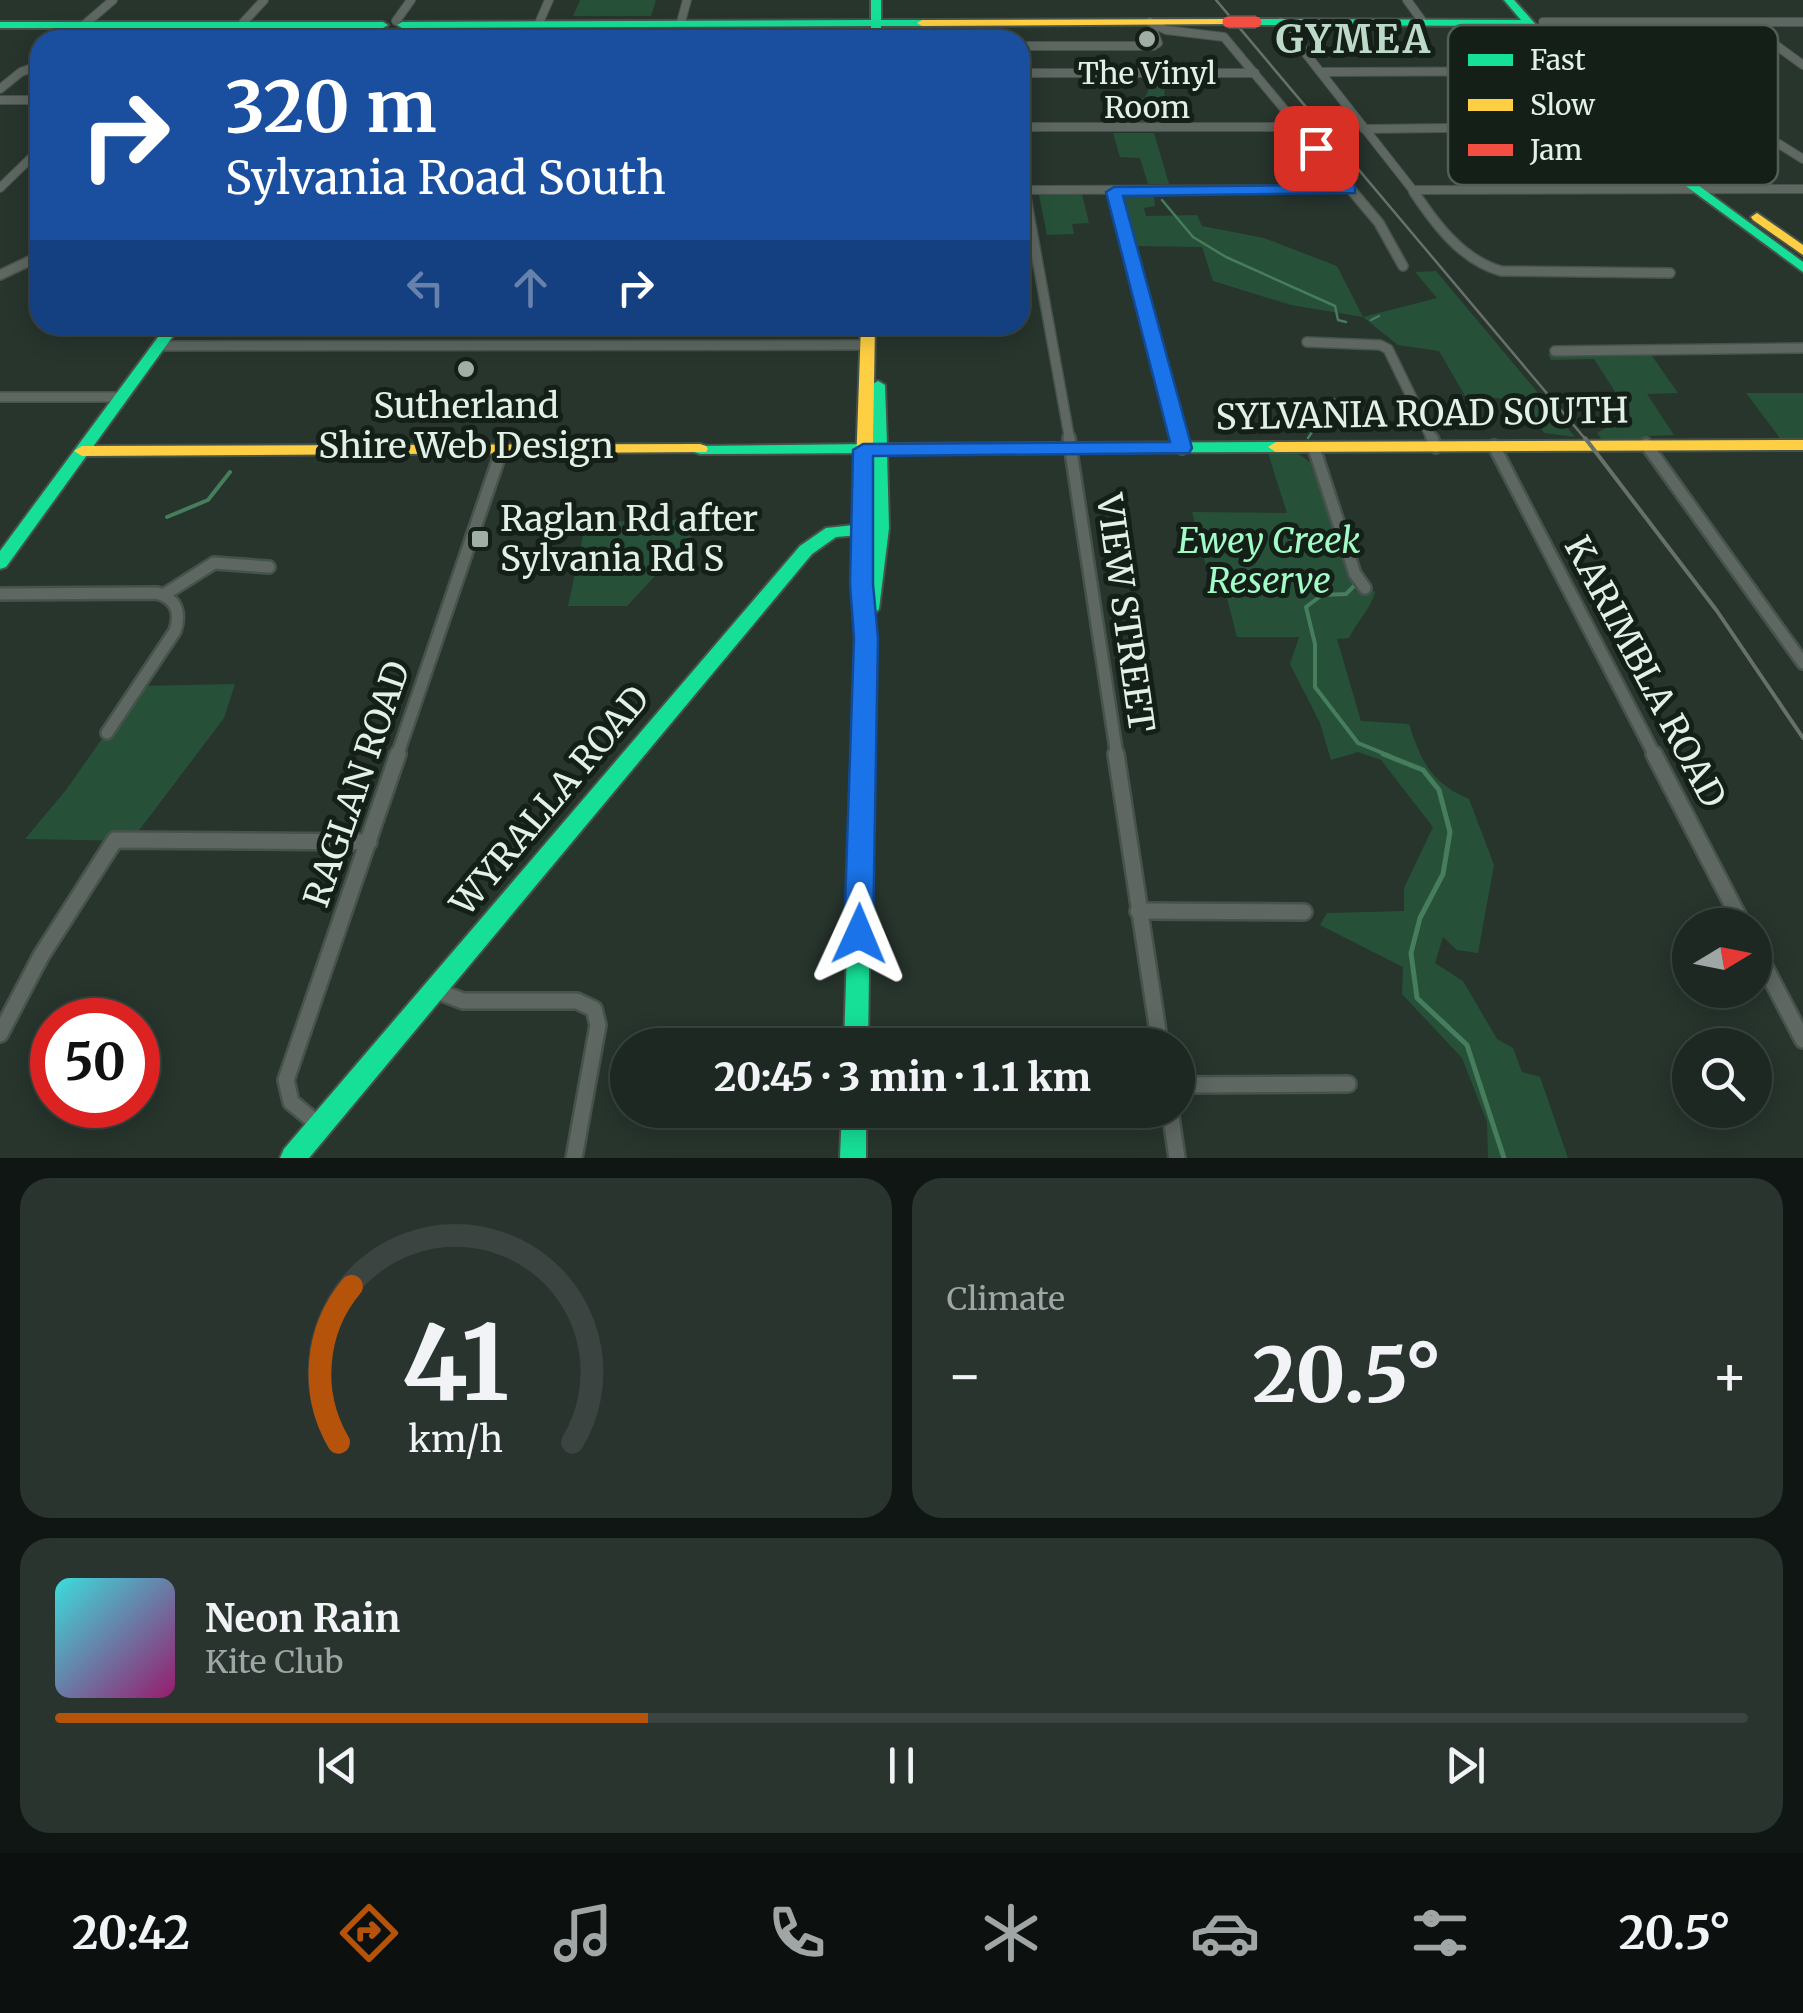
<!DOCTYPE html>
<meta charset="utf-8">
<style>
body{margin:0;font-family:Merriweather,serif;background:#2a342f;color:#f1f3f6;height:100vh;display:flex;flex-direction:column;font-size:38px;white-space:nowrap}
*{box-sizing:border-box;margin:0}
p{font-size:32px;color:#a0a6a5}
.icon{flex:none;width:55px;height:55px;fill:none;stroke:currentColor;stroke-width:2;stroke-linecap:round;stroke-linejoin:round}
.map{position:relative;height:1158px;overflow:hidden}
.panel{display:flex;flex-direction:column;gap:20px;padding:20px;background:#101613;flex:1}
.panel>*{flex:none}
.hud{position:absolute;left:30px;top:30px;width:1000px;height:305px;border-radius:30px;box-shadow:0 5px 25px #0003,0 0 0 2px #3b4440;background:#1a4fa0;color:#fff;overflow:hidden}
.needle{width:65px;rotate:80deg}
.buttons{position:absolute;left:1672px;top:908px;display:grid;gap:20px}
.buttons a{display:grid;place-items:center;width:100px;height:100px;border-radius:50%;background:#1d2822;box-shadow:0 5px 25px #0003,0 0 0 2px #3b4440;font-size:50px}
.speed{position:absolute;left:30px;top:998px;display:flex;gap:20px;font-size:50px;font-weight:700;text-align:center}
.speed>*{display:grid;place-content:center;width:130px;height:130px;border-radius:50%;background:#1d2822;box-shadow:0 5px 25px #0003,0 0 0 2px #3b4440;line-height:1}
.speed .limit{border:15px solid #d22;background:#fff;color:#111}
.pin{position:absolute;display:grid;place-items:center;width:85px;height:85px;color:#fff;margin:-42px;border-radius:20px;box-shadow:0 5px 15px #0006}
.me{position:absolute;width:110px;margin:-55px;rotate:1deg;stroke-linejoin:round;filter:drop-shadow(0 0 8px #0008)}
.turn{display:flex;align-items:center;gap:35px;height:210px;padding:0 30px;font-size:45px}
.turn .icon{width:130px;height:130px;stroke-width:2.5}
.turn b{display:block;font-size:70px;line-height:85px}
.lanes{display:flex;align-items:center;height:95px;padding:0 30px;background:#0003;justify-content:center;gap:50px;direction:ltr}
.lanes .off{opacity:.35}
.big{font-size:75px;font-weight:800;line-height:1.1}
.panel .tile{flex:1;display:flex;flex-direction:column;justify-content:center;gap:15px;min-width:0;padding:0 35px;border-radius:30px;background:#2a342f}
.panel .dial{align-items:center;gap:0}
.dial svg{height:260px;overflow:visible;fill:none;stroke:#3b4440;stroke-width:7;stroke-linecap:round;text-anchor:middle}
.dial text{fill:#f1f3f6;stroke:none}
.song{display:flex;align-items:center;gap:30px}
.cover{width:120px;height:120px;border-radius:15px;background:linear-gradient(135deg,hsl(180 70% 55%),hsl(320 70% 35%))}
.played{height:10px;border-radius:5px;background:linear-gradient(90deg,#b45309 35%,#3b4440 35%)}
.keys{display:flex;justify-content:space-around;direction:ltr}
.heat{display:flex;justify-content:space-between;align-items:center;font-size:55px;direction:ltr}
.panel .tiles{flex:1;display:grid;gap:20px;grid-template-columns:1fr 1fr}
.tile:last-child{grid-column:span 2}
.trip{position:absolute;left:610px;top:1028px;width:585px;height:100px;border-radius:50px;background:#1d2822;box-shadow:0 5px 25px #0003,0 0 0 2px #3b4440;font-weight:800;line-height:100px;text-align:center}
.tab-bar{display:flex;height:160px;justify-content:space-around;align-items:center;background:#0c100e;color:#a0a6a5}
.tab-bar .icon{width:70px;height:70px}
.tab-bar .current{color:#b45309}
.tab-bar b{font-size:45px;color:#f1f3f6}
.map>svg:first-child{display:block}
.green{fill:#275039}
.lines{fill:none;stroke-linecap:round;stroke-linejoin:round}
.stream-far2{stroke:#457d5d;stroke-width:2.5}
.stream-far1{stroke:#457d5d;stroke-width:4}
.stream{stroke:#457d5d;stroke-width:5}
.street-far3-casing{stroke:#46534c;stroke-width:10}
.street-far2-casing{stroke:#46534c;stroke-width:12}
.street-far1-casing{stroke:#46534c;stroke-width:16}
.street-casing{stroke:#46534c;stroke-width:20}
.fast-casing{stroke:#46534c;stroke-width:4}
.slow-casing{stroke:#46534c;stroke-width:4}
.street-far3{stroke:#5e6761;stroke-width:8}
.street-far2{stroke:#5e6761;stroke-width:9}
.street-far1{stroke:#5e6761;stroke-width:11}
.street{stroke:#5e6761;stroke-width:15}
.fast{fill:#16e098;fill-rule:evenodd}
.slow{fill:#ffcf43;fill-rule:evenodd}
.rail-far1{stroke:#67706b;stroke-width:2.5}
.rail{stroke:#67706b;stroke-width:4}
.jam-bridge-casing{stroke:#46534c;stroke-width:14;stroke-linecap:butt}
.jam-bridge{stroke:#f24e42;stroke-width:11}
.route{fill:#1a73e8;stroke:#114b97;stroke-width:2.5}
.poi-dot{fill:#a0afa6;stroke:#141f18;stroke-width:4}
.labels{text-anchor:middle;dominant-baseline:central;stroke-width:10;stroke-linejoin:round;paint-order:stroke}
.far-poi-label{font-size:30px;fill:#e1f1e7;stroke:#141f18}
.poi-label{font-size:35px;fill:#e1f1e7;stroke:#141f18}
.street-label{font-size:35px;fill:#e1f1e7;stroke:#141f18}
.park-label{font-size:35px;font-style:italic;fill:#a2fcc7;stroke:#141f18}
.far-district-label{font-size:38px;font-weight:bold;letter-spacing:2.5px;fill:#bcdac7;stroke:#141f18}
.key{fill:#141f18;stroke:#525e56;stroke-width:2.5}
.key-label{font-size:28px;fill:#e1f1e7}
</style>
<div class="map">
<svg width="1803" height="1158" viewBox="0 0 1803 1158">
<rect width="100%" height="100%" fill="#27352d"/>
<g class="green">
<polygon points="580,0 656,0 651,16 573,16"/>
<path d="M1147 77H1163C1166 94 1163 105 1169 122H1130L1124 99 1145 98 1149 88Z"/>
<polygon points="1113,133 1154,133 1169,184 1148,184 1140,158 1120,157"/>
<polygon points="1082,194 1089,223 1072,224 1074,234 1047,235 1039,195"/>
<polygon points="1124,196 1154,197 1155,206 1144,208 1146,216 1197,215 1202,226 1264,238 1337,266 1363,317 1437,298 1415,272 1436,271 1575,437 1544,433 1523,400 1465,396 1439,351 1398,345 1363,317 1291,305 1213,281 1202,247 1137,246"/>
<polygon points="1650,353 1678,393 1647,394 1674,435 1648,436 1643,442 1605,444 1597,433 1611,425 1586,394 1616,393 1594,359 1551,360 1548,354"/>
<polygon points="1746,393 1803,393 1803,445 1785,445"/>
<path d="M1268 453H1297L1310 462 1349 575 1375 592C1371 609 1357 621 1349 638L1337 639 1361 721 1409 724C1421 761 1431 783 1469 799L1494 865 1478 953 1457 950 1443 937 1435 963 1463 981 1497 1039 1513 1048 1522 1072 1540 1077 1568 1158H1488L1487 1122 1462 1058 1402 994 1403 967 1320 925 1327 913 1404 911V888L1433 827 1381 760 1358 752 1331 760 1320 723 1290 664 1299 637H1237L1219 567 1206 566 1192 512 1287 513Z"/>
<polygon points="708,519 627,606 568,606 586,522"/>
<polygon points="235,684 224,718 131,841 25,839 66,790 139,686"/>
</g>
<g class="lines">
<g class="stream-far2">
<polyline points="1162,200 1193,237 1226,257 1335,306 1338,320 1346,322"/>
<polyline points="1371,320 1379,316"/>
<polyline points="1308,438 1334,399"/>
</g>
<g class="stream-far1">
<polyline points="167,517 208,500 230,472"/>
<polyline points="1355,585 1346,594 1322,595 1306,607 1315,644 1315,687 1358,743 1390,756"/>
</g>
<polyline class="stream" points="1383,754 1423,770 1439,790 1450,832 1443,874 1420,918 1411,953 1417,998 1467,1045 1504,1158"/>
<defs>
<g id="street-far3">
<polyline points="1407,0 1423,22"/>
<polyline points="396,21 411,0"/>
<polyline points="681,22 687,0"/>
<polyline points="1150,22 1166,30 1224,37 1355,194"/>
<polyline points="1281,22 1416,194"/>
<polyline points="1543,22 1803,22"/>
<polyline points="1744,22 1803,65"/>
<polyline points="539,23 549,0"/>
<polyline points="84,25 113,0"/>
<polyline points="241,25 264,0"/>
<polyline points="1020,46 1153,46 1158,43 1153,30 1156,28"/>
<polyline points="1322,72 1571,71"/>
<polyline points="1020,73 1255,73"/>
<polyline points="0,89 21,72 40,65"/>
<polyline points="0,100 40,100"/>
<polyline points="1020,127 1299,127"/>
<polyline points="1364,129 1620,126"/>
<polyline points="1779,144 1803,159"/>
<polyline points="0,188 40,149"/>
<polyline points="1020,190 1350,189"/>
<polyline points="1025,190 1026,194"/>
<polyline points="1413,190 1803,189"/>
</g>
<g id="street-far2">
<polyline points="1025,192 1070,441"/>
<polyline points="1114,192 1180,441"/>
<polyline points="1353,192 1379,223 1403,266"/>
<path d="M1414 192C1436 225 1462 260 1501 271L1670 273"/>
<polyline points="0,275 40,256"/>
<polyline points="1307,342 1380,345 1388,349 1433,441"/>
<polyline points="158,346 868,345"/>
<polyline points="1555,351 1803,348"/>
<polyline points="0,397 119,397"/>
</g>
<g id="street-far1">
<polyline points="1069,438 1117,756"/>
<polyline points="1179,438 1182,448"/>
<polyline points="1432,438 1436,447"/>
<polyline points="1646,444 1803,663"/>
<polyline points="1494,446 1655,756"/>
<polyline points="1314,448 1355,574 1365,588"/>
<path d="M0 594 157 593C177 599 181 613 175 631L107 733"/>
<polyline points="165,594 214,563 269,567"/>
<polyline points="397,756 502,449"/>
</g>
<g id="street">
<polyline points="1116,754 1160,1045"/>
<polyline points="1654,754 1743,925"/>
<polyline points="1138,911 1304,912"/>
<polyline points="1755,948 1803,1040"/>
<polyline points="434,990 463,1001 577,1001 594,1009 598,1025 574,1158"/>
<polyline points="0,1034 41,956 115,840 369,842"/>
<polyline points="1178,1085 1348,1084"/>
<polyline points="1170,1110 1177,1158"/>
<polyline points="320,1126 291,1102 286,1080 398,754"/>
</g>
<g id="fast">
<polygon points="871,0 881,0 881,20 922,20 927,23 922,26 881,26 881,40 871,40 871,26 402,28 397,25 402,22 871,20"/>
<polygon points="1504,0 1514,0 1624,124 1657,155 1803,262 1803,272 1649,159 1616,128 1527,26 1256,25 1251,22 1256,19 1521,20"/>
<polygon points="0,22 383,22 388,25 383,28 0,28"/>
<polygon points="1573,58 1581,58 1663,144 1663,148 1655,148 1573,62"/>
<polygon points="167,325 181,325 6,567 0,569 0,551"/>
<polygon points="878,381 885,385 887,444 1276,442 1284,447 1276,452 887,453 889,528 879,609 874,614 868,1045 844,1045 857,638 853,552 862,547 869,550 872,534 836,537 812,554 309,1158 280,1158 284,1149 800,546 826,528 873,523 872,453 700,454 694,452 692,449 694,446 871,444 871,385"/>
<polygon points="842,1110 866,1110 866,1158 840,1158"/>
</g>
<g id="slow">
<polygon points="1228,19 1231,20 1231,24 922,26 917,23 922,20"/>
<polygon points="1757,213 1803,245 1803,255 1753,220 1751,217"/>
<polygon points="861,325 875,325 871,552 862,557 853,552"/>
<polygon points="1803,440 1803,450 1276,452 1268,447 1276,442"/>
<polygon points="700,444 706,446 708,449 706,452 82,456 74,451 82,446"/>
</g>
</defs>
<use href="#street-far3" class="street-far3-casing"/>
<use href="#street-far2" class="street-far2-casing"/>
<use href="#street-far1" class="street-far1-casing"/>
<use href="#street" class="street-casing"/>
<use href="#fast" class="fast-casing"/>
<use href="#slow" class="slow-casing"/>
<use href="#street-far3" class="street-far3"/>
<use href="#street-far2" class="street-far2"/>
<use href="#street-far1" class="street-far1"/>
<use href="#street" class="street"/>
<use href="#fast" class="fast"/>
<use href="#slow" class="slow"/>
<polyline class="rail-far1" points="1216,0 1587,441"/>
<polyline class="rail" points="1585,438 1717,611 1803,738"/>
<defs>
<polyline id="jam-bridge" points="1228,22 1256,22"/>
</defs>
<use href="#jam-bridge" class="jam-bridge-casing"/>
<use href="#jam-bridge" class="jam-bridge"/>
</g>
<polygon class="route" points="1316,143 1321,145 1355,186 1355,193 1123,196 1192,448 1189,453 873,456 873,584 878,638 873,934 869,943 859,946 848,943 844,934 854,638 850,584 853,450 863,444 1170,442 1106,192 1114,187 1338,185 1308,148"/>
<g class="poi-dot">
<circle cx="1147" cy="39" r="10"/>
<circle cx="466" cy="369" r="10"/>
<rect x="470" y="529" width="20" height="20" rx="5"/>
</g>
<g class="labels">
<g class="far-poi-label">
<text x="1147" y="73">The Vinyl<tspan x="1147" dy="34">Room</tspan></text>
</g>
<g class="poi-label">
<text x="466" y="406">Sutherland<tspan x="466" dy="40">Shire Web Design</tspan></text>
<text x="500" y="519" text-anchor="start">Raglan Rd after<tspan x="500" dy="40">Sylvania Rd S</tspan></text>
</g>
<g class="street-label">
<text transform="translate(1422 414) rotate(-1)">SYLVANIA ROAD SOUTH</text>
<text transform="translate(1125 613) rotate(82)">VIEW STREET</text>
<text transform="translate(1645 672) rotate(62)">KARIMBLA ROAD</text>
<text transform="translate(357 784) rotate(-71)">RAGLAN ROAD</text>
<text transform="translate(550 801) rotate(-50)">WYRALLA ROAD</text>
</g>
<g class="park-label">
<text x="1269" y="541">Ewey Creek<tspan x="1269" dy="40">Reserve</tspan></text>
</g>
<g class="far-district-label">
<text x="1354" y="39">GYMEA</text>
</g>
</g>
<rect x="1448" y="25" width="330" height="160" rx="15" class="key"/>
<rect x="1468" y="54" width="45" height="12" fill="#16e098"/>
<rect x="1468" y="99" width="45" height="12" fill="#ffcf43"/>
<rect x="1468" y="144" width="45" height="12" fill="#f24e42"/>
<g class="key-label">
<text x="1530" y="70">Fast</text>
<text x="1530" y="115">Slow</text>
<text x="1530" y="160">Jam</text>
</g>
</svg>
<div class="buttons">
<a><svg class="needle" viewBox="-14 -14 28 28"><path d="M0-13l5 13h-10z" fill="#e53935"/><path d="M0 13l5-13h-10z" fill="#a0a6a5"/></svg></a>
<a><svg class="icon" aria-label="search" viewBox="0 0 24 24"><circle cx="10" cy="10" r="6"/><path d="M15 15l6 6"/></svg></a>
</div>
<div class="speed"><div class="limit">50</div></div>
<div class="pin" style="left:1316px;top:148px;background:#d93025"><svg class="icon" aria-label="arrive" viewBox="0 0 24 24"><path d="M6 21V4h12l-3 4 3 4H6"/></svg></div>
<svg class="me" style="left:859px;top:934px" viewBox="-20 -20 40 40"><path d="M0-17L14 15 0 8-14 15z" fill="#1a73e8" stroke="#fff" stroke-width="4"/></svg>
<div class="trip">20:45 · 3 min · 1.1 km</div>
<div class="hud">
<div class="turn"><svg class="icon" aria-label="right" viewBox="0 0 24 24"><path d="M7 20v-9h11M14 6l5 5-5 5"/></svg><div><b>320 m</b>Sylvania Road South</div></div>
<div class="lanes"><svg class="icon off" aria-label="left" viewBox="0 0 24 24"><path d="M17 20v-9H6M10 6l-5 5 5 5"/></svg><svg class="icon off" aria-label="ahead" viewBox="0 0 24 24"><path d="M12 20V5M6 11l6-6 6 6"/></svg><svg class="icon" aria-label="right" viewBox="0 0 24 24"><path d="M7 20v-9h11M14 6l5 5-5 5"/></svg></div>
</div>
</div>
<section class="panel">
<div class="tiles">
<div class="tile dial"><svg viewBox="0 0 100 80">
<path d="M14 69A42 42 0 1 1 86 69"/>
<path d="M14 69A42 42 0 0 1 18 21" stroke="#b45309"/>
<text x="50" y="56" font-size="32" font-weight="700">41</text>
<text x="50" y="72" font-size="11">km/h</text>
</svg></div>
<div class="tile"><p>Climate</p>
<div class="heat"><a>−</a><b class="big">20.5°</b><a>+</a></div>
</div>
<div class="tile">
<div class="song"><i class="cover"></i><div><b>Neon Rain</b><p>Kite Club</p></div></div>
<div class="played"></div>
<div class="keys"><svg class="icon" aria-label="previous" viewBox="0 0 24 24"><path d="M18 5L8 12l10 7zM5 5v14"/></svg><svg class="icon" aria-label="pause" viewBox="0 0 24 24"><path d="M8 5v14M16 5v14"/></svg><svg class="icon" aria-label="next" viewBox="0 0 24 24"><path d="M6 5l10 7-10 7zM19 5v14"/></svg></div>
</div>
</div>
</section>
<nav class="tab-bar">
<b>20:42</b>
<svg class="icon current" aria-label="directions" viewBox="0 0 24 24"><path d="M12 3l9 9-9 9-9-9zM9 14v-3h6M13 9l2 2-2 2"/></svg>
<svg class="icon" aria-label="music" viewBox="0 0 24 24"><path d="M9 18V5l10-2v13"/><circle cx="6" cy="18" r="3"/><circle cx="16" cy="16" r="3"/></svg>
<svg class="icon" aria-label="phone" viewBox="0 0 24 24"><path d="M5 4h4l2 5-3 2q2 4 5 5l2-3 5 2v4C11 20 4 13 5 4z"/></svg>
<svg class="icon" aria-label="climate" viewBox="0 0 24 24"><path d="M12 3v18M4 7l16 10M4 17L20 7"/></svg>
<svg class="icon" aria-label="car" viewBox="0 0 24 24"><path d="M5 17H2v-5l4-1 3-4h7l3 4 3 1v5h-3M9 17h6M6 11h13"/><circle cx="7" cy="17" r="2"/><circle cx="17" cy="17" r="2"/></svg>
<svg class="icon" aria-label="filters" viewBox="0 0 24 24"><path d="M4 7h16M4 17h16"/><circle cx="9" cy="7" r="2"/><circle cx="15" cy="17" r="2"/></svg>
<b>20.5°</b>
</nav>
